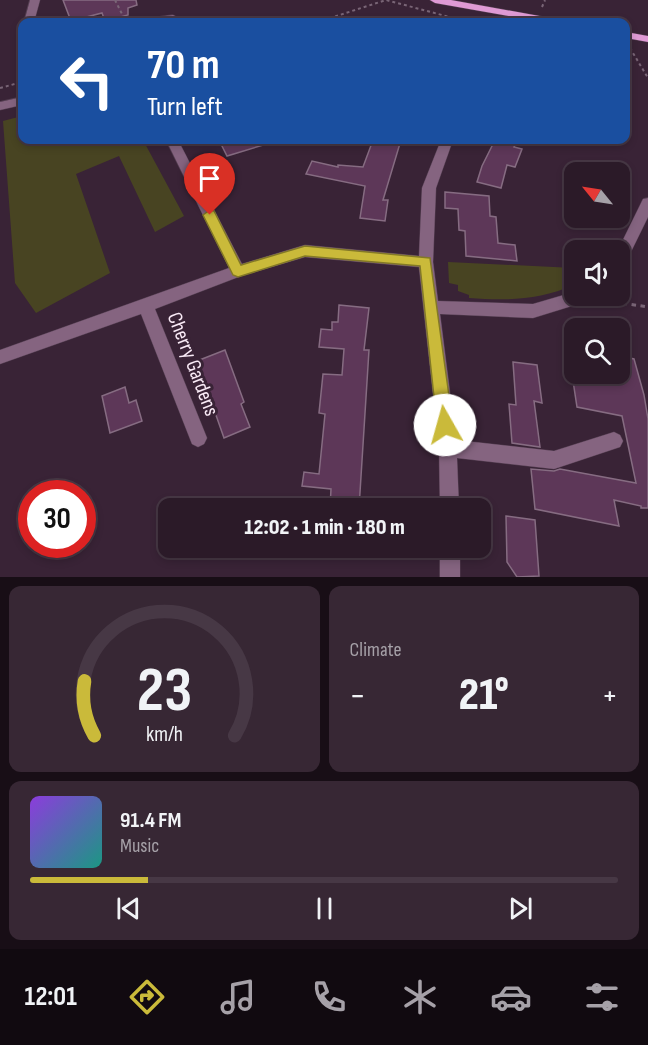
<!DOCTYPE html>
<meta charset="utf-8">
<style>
body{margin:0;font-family:"Sofia Sans Condensed",sans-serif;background:#372734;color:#f1f3f6;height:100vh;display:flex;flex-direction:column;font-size:22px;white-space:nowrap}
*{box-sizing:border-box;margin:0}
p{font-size:20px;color:#a6a1a8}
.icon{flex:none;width:33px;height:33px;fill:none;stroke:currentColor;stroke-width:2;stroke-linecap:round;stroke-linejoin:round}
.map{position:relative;height:577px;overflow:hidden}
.details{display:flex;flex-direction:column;gap:9px;padding:9px;background:#180e16;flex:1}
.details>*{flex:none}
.banner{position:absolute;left:18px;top:18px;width:612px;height:126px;border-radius:12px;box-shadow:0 3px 9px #0003,0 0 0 2px #473845;background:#1a4fa0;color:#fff;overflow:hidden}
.needle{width:39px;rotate:300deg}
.fabs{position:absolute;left:564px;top:162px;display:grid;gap:12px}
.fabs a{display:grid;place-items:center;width:66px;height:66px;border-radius:12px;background:#2b1a28;box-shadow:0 3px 9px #0003,0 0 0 2px #473845;font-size:30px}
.speed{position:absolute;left:18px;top:480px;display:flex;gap:12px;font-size:30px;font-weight:700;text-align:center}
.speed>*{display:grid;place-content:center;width:78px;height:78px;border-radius:50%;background:#2b1a28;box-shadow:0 3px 9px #0003,0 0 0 2px #473845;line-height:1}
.speed .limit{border:9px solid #d22;background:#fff;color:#111}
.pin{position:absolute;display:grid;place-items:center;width:51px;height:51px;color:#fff;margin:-62px -26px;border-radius:50% 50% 50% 0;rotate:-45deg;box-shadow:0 0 6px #0007}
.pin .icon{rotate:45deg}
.me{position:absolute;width:66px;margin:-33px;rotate:353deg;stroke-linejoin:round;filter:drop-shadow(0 0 4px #0008)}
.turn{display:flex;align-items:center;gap:21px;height:126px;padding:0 30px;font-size:27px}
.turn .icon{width:78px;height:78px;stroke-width:2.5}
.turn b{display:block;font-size:42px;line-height:51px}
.big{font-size:45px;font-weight:800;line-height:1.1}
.details .tile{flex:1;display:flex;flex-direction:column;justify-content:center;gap:9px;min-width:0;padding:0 21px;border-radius:12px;background:#372734}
.details .dial{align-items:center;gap:0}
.dial svg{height:156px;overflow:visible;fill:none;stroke:#473845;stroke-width:7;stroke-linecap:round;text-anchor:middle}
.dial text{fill:#f1f3f6;stroke:none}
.song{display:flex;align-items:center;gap:18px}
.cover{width:72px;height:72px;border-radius:9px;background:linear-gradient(135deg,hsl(270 70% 55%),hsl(170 70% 35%))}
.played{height:6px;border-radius:3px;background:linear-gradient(90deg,#caba3a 20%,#473845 20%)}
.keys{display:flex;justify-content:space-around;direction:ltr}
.heat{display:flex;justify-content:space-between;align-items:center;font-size:33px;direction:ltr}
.details .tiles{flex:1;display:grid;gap:9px;grid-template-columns:1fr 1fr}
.tile:last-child{grid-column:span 2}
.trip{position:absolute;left:158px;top:498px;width:333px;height:60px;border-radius:12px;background:#2b1a28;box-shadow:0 3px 9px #0003,0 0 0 2px #473845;font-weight:800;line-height:60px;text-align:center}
.menu{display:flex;height:96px;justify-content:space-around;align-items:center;background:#110a10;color:#a6a1a8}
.menu .icon{width:42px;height:42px}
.menu .on{color:#caba3a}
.menu b{font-size:27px;color:#f1f3f6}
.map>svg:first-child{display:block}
.green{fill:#484422}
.building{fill:#5d3758;stroke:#866c82;stroke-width:1.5}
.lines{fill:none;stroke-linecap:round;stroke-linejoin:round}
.street-casing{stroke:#543f51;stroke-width:1}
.primary-casing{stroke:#543f51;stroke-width:1}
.path-far1{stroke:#796576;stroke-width:2;stroke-dasharray:3 3;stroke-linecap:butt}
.path{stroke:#796576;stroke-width:3;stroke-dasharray:4.5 4.5;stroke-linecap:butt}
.street{fill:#856480;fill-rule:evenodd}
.primary{fill:#df9ad5;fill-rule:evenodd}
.route{fill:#caba3a;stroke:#837926;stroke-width:1.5}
.labels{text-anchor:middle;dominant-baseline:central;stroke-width:6;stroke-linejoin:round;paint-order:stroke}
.street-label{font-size:21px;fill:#f9eaf6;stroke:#392336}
</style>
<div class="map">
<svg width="648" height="577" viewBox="0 0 648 577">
<rect width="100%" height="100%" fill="#392336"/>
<g class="green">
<polygon points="22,116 22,140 143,140 184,216 155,232 119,156 76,174 110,273 36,313 15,283 3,121"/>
<path d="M448 262 574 268V285C539 300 507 301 469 298V295L458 291V285L449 283Z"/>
</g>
<g class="building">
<polygon points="63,0 136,0 137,5 128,8 128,15 105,21 102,13 71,21"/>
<polygon points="219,140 269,140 270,143 227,156"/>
<polygon points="373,140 401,140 383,200 388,200 385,221 360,218 365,186 306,174 312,161 338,167 338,165 363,167"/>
<polygon points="495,140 517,140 514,147 522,149 515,167 507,165 501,188 477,182 482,166"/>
<polygon points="445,192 489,196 490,216 496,217 498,243 515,245 517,261 466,256 465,231 459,230 458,209 445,208"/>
<polygon points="339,305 369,308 364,350 369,350 359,508 330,508 331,489 302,486 304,472 319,474 325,414 319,413 323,374 342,375 344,349 319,347 321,329 332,330 332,322 338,322"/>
<polygon points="225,350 244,402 241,404 250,427 224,438 197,361"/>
<polygon points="620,356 634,359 644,395 648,419 648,508 641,508 641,506 614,500 619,526 535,509 531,469 554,471 560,469 636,483 622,416 577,407 572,374 615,377 614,374 620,374"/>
<polygon points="513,362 537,365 542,403 534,401 540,447 512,443 509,404 516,405"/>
<polygon points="125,387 129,403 136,400 142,421 110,433 102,396"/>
<polygon points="506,516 535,520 539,576 517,577 507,562"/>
</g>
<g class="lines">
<defs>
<g id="street">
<polygon points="30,0 40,0 34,22 24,22"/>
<polygon points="173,15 187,22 136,22 141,19"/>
<polygon points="22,97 22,105 0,110 0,102"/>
<polygon points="166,140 178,140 242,264 305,245 419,256 422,188 441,140 453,140 436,188 433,262 438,301 533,304 574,292 574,296 591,296 588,301 533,318 440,314 456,440 554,451 614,432 620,435 623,441 620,447 554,469 457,458 459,508 440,508 439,448 419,267 305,257 241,276 155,309 207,438 204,444 198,447 192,444 141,314 0,364 0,350 229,268"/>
<polygon points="648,198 648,217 625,264 620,266 620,250 618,250 643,199"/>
<rect x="440" y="548" width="20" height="29"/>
</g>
<g id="primary">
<polygon points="430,0 451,0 556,19 561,22 542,22 435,3"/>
<polygon points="626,32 648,36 648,42 626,38"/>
</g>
</defs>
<use href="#street" class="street-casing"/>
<use href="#primary" class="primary-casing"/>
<g class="path-far1">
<polyline points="115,0 126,22"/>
<polyline points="542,7 545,0"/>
<polyline points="318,22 386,0 468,22"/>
<polyline points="630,48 648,78"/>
<polyline points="0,88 22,82"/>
</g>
<polyline class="path" points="596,299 648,307"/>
<use href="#street" class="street"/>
<use href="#primary" class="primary"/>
</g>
<polygon class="route" points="210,210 214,211 241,265 305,246 430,258 453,425 451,430 445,433 439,430 437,425 420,266 305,256 238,277 233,275 203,215"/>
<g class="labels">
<g class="street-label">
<text transform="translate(193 364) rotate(69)">Cherry Gardens</text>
</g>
</g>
</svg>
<div class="fabs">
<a><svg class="needle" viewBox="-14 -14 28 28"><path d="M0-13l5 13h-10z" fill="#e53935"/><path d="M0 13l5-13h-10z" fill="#a6a1a8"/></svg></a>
<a><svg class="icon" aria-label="sound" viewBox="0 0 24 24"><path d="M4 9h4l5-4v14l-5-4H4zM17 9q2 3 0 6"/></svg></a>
<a><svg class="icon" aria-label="search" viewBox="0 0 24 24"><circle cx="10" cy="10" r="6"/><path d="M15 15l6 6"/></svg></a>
</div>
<div class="speed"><div class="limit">30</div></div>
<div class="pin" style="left:210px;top:215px;background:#d93025"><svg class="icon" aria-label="arrive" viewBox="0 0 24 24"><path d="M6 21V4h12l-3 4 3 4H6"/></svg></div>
<svg class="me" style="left:445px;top:425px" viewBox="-20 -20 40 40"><circle r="19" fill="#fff"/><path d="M0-13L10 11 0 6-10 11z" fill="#caba3a"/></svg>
<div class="trip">12:02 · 1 min · 180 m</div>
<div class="banner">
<div class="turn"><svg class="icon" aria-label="left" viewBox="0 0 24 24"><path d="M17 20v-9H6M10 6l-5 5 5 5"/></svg><div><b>70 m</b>Turn left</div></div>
</div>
</div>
<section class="details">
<div class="tiles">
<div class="tile dial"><svg viewBox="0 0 100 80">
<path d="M14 69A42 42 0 1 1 86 69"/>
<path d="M14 69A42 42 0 0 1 9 41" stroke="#caba3a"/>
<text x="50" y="56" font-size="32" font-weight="700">23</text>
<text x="50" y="72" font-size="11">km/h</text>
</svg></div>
<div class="tile"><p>Climate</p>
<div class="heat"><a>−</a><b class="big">21°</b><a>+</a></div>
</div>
<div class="tile">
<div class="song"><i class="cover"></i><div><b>91.4 FM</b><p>Music</p></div></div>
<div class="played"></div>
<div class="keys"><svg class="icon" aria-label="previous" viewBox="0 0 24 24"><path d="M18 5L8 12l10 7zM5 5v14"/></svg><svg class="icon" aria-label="pause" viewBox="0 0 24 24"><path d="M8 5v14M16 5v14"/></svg><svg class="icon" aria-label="next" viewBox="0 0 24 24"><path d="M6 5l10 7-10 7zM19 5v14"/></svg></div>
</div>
</div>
</section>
<nav class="menu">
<b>12:01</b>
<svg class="icon on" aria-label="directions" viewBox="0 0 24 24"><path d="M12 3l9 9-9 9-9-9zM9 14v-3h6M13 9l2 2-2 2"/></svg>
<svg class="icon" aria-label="music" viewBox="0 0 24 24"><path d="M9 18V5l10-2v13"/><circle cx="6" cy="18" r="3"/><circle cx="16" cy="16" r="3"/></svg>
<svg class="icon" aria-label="phone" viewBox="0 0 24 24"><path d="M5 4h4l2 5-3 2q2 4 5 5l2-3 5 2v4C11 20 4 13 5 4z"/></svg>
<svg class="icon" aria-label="climate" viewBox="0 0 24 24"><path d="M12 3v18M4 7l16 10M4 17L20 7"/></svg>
<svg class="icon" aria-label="car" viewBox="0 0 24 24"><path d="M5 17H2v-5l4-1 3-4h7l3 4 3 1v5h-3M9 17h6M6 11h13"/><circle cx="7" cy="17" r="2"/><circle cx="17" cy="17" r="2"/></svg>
<svg class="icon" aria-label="filters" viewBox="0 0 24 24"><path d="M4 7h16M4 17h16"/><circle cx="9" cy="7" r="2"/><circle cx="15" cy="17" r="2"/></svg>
</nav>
